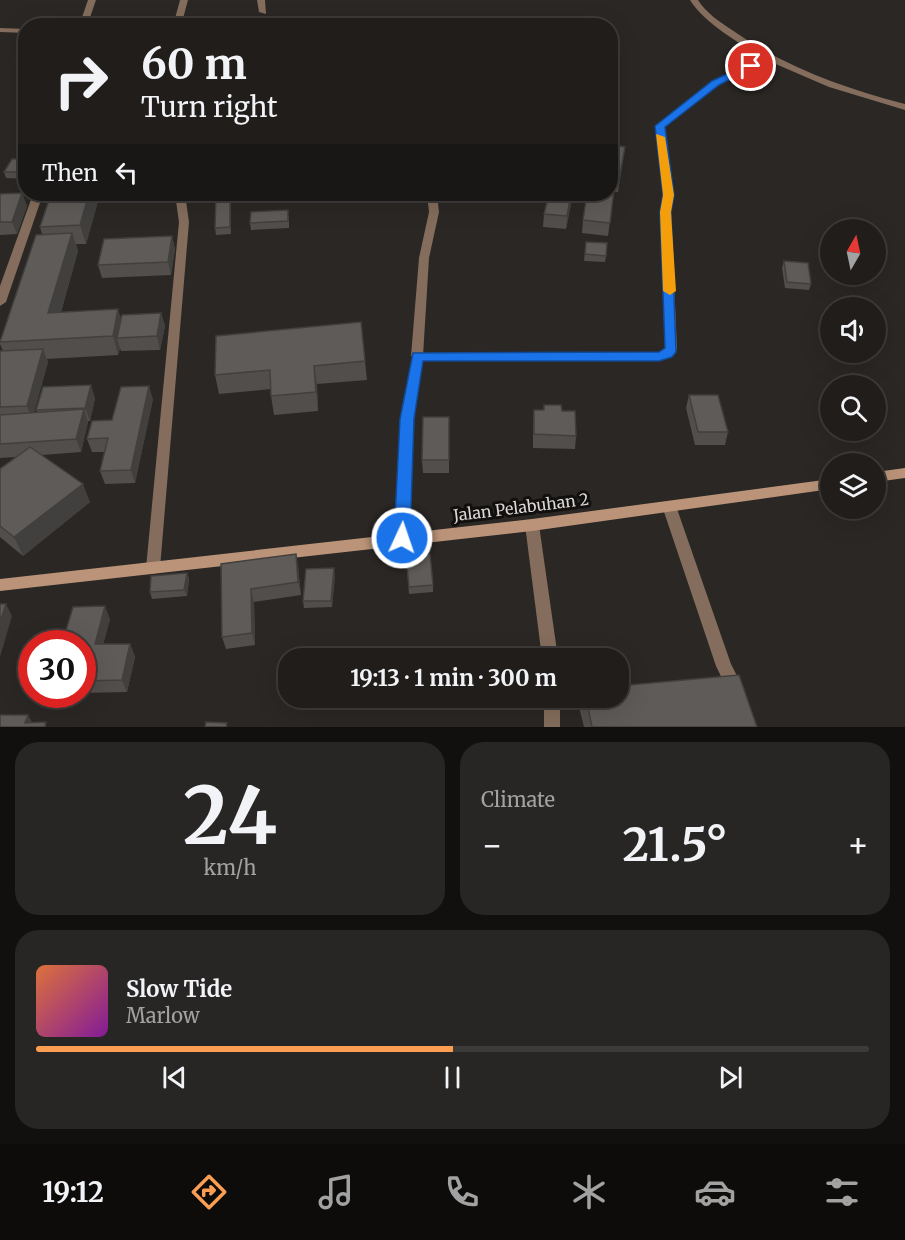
<!DOCTYPE html>
<meta charset="utf-8">
<style>
body{margin:0;font-family:Merriweather,serif;background:#282624;color:#f1f3f6;height:100vh;display:flex;flex-direction:column;font-size:22px;white-space:nowrap}
*{box-sizing:border-box;margin:0}
p{font-size:20px;color:#a2a2a3}
.icon{flex:none;width:33px;height:33px;fill:none;stroke:currentColor;stroke-width:2;stroke-linecap:round;stroke-linejoin:round}
.map{position:relative;height:727px;overflow:hidden}
.details{display:flex;flex-direction:column;gap:15px;padding:15px;background:#12100f;flex:1}
.details>*{flex:none}
.banner{position:absolute;left:18px;top:18px;width:600px;height:183px;border-radius:24px;box-shadow:0 6px 24px #0002,0 0 0 2px #3d3b3a;background:#201d1b;color:#f1f3f6;overflow:hidden}
.needle{width:39px;rotate:9deg}
.buttons{position:absolute;left:820px;top:219px;display:grid;gap:12px}
.buttons a{display:grid;place-items:center;width:66px;height:66px;border-radius:50%;background:#201d1b;box-shadow:0 6px 24px #0002,0 0 0 2px #3d3b3a;font-size:30px}
.speed{position:absolute;left:18px;top:630px;display:flex;gap:12px;font-size:30px;font-weight:700;text-align:center}
.speed>*{display:grid;place-content:center;width:78px;height:78px;border-radius:50%;background:#201d1b;box-shadow:0 6px 24px #0002,0 0 0 2px #3d3b3a;line-height:1}
.speed .limit{border:9px solid #d22;background:#fff;color:#111}
.pin{position:absolute;display:grid;place-items:center;width:51px;height:51px;color:#fff;margin:-26px;border:3px solid #fff;border-radius:50%;box-shadow:0 2px 6px #0007}
.me{position:absolute;width:66px;margin:-33px;rotate:3deg;stroke-linejoin:round;filter:drop-shadow(0 0 4px #0008)}
.turn{display:flex;align-items:center;gap:21px;height:126px;padding:0 24px;font-size:27px}
.turn .icon{width:78px;height:78px;stroke-width:2.5}
.turn b{display:block;font-size:42px;line-height:51px}
.then{display:flex;align-items:center;height:57px;padding:0 24px;background:#0003;gap:12px;font-size:22px}
.big{font-size:45px;font-weight:700;line-height:1.1}
.details .card{flex:1;display:flex;flex-direction:column;justify-content:center;gap:9px;min-width:0;padding:0 21px;border-radius:24px;background:#282624}
.details .dial{align-items:center;gap:0}
.dial b{font-size:78px;line-height:1}
.song{display:flex;align-items:center;gap:18px}
.cover{width:72px;height:72px;border-radius:9px;background:linear-gradient(135deg,hsl(20 70% 55%),hsl(290 70% 35%))}
.played{height:6px;border-radius:3px;background:linear-gradient(90deg,#fc9e52 50%,#3d3b3a 50%)}
.keys{display:flex;justify-content:space-around;direction:ltr}
.heat{display:flex;justify-content:space-between;align-items:center;font-size:33px;direction:ltr}
.details .tiles{flex:1;display:grid;gap:15px;grid-template-columns:1fr 1fr}
.card:last-child{grid-column:span 2}
.trip{position:absolute;left:278px;top:648px;width:351px;height:60px;border-radius:24px;background:#201d1b;box-shadow:0 6px 24px #0002,0 0 0 2px #3d3b3a;font-weight:700;line-height:60px;text-align:center}
.tabs{display:flex;height:96px;justify-content:space-around;align-items:center;background:#0d0c0b;color:#a2a2a3}
.tabs .icon{width:42px;height:42px}
.tabs .active{color:#fc9e52}
.tabs b{font-size:27px;color:#f1f3f6}
.map>svg:first-child{display:block}
.lines{fill:none;stroke-linecap:round;stroke-linejoin:round}
.lane{fill:#846d5c;fill-rule:evenodd}
.street{fill:#846d5c;fill-rule:evenodd}
.secondary{fill:#ba9378;fill-rule:evenodd}
.wall{fill:#524e4c}
.shaded-wall{fill:#42403e}
.building{fill:#5f5b58;stroke:#42403e;stroke-width:1.5}
.route{fill:#1a73e8;stroke:#114b97;stroke-width:1.5}
.slow{fill:#f59e0b}
.labels{text-anchor:middle;dominant-baseline:central;stroke-width:6;stroke-linejoin:round;paint-order:stroke}
.street-label{font-size:16px;fill:#dbd8d6;stroke:#12100f}
</style>
<div class="map">
<svg width="905" height="727" viewBox="0 0 905 727">
<rect width="100%" height="100%" fill="#2a2724"/>
<g class="lines">
<g class="lane">
<polygon points="427,194 437,194 439,212 429,258 423,356 417,360 411,356 419,258 429,212"/>
<polygon points="669,501 674,502 676,506 731,664 743,688 741,693 735,695 729,693 716,666 662,506 664,502"/>
</g>
<g class="street">
<polygon points="88,0 96,0 87,26 79,26"/>
<polygon points="180,0 188,0 181,26 173,26"/>
<polygon points="257,0 265,0 266,14 259,12"/>
<path d="M690 0H698C706 13 720 22 732 30 785 67 843 88 905 104V110L829 87 771 62 718 85 665 127 673 195 671 212 677 349C672 357 668 358 659 360H422L413 419 409 538 407 542 402 544 397 542 395 538 401 419 413 353 659 352 665 348 661 212 663 195 655 126 712 81 765 59C741 44 705 24 690 0Z"/>
<polygon points="0,28 26,29 26,33 0,32"/>
<polygon points="33,194 43,194 6,302 0,306 0,286"/>
<polygon points="175,194 185,194 189,222 160,568 158,572 153,574 148,572 146,568 179,222"/>
<polygon points="532,519 537,521 539,525 558,658 542,658 525,525 527,521"/>
<rect x="544" y="698" width="16" height="29"/>
</g>
<g class="secondary">
<polygon points="905,468 905,478 876,482 876,472"/>
<polygon points="831,479 831,489 532,531 0,591 0,579 532,519"/>
</g>
</g>
<g class="wall">
<polygon points="26,142 26,155 24,155 22,148"/>
<polygon points="610,145 625,147 618,192 614,192 608,236 582,233 583,220 610,194"/>
<polygon points="26,159 26,179 6,178 4,172"/>
<polygon points="22,193 27,206 17,234 0,235 0,194"/>
<polygon points="100,194 86,244 76,244 78,251 61,312 121,319 161,313 165,326 160,350 121,351 120,348 118,355 47,359 48,362 34,412 37,412 36,410 95,398 90,421 88,421 88,422 81,452 42,455 90,502 23,556 0,537 0,469 16,457 0,458 0,351 3,351 0,344 0,340 42,234 40,227"/>
<polygon points="549,194 573,194 566,229 543,227 544,214"/>
<polygon points="230,195 231,201 231,234 216,235 215,228"/>
<polygon points="289,216 289,228 251,230 250,223"/>
<polygon points="172,236 175,249 171,275 102,278 98,265"/>
<polygon points="586,242 606,256 605,262 584,261"/>
<polygon points="784,261 811,284 809,290 785,288 782,268"/>
<polygon points="365,361 367,380 317,384 318,411 274,415 271,396 271,389 219,394 215,375"/>
<polygon points="689,395 728,432 725,445 695,445 686,408"/>
<polygon points="153,399 135,483 105,484 100,471 105,452 92,452 87,439 112,420"/>
<polygon points="544,405 562,411 576,436 575,449 533,448 533,423 534,410 544,410"/>
<polygon points="449,417 449,473 423,473 422,460"/>
<polygon points="296,554 298,567 301,595 254,602 255,645 226,649 222,637 221,564"/>
<polygon points="406,556 433,585 433,592 409,594"/>
<polygon points="187,573 189,579 187,596 152,599 150,592"/>
<polygon points="335,575 332,607 304,608 303,601"/>
<polygon points="110,619 103,644 130,644 135,657 127,692 82,693 82,644"/>
<polygon points="583,698 618,698 757,727 584,727 580,711"/>
</g>
<g class="shaded-wall">
<polygon points="22,193 27,206 17,234 12,222"/>
<polygon points="89,194 100,194 86,244 80,225"/>
<polygon points="571,194 573,194 566,229 567,216"/>
<polygon points="230,195 231,201 231,234 230,227"/>
<polygon points="72,233 78,251 55,332 48,313"/>
<polygon points="172,236 175,249 171,275 168,262"/>
<polygon points="118,309 124,328 117,338 120,348 118,355 113,336"/>
<polygon points="161,313 165,326 160,350 157,336"/>
<polygon points="43,349 48,362 32,419 27,406"/>
<polygon points="314,366 317,384 318,411 316,392"/>
<polygon points="91,385 95,398 90,421 85,408"/>
<polygon points="149,386 153,399 135,483 131,470"/>
<polygon points="84,409 88,422 81,452 76,439"/>
<polygon points="83,484 90,502 23,556 14,537"/>
<polygon points="296,554 298,567 301,595 298,582"/>
<polygon points="334,568 335,575 332,607 331,601"/>
<polygon points="187,573 189,579 187,596 184,590"/>
<polygon points="251,589 254,602 255,645 252,633"/>
<polygon points="6,604 12,616 0,657 0,622"/>
<polygon points="105,606 110,619 100,657 95,644"/>
<polygon points="130,644 135,657 127,692 122,680"/>
<polygon points="28,715 35,727 25,723"/>
</g>
<g class="building">
<polygon points="610,145 625,147 619,180 610,179"/>
<polygon points="12,159 26,159 26,170 24,172 4,172"/>
<polygon points="610,182 615,182 610,223 583,220 587,194 610,194"/>
<polygon points="22,193 12,222 0,222 0,194"/>
<polygon points="51,194 89,194 80,225 40,227"/>
<polygon points="549,194 571,194 567,216 544,214"/>
<polygon points="230,195 230,227 215,228 216,196"/>
<polygon points="288,210 288,221 250,223 251,212"/>
<polygon points="72,233 48,313 118,309 113,336 0,342 36,235"/>
<polygon points="172,236 168,262 98,265 104,239"/>
<polygon points="586,242 607,243 606,256 585,254"/>
<polygon points="784,261 808,263 811,284 787,282"/>
<polygon points="161,313 157,336 117,338 122,315"/>
<polygon points="361,322 365,361 314,366 316,392 271,396 270,370 215,375 216,336"/>
<polygon points="43,349 27,406 0,407 0,351"/>
<polygon points="91,385 85,408 36,410 43,387"/>
<polygon points="149,386 131,470 100,471 108,438 87,439 92,421 112,420 121,387"/>
<polygon points="689,395 718,395 728,432 698,432"/>
<polygon points="544,405 561,405 562,411 575,411 576,436 534,434 534,410 544,410"/>
<polygon points="84,409 76,439 0,444 0,415"/>
<polygon points="423,417 449,417 449,460 422,460"/>
<polygon points="30,447 83,484 14,537 0,526 0,469"/>
<polygon points="296,554 298,582 251,589 252,633 222,637 221,564"/>
<polygon points="430,554 433,585 409,587 406,556"/>
<polygon points="334,568 331,601 303,601 306,569"/>
<polygon points="187,573 184,590 150,592 151,576"/>
<polygon points="0,604 6,604 0,622"/>
<polygon points="105,606 95,644 130,644 122,680 82,681 82,644 62,644 73,607"/>
<polygon points="739,675 757,727 592,727 586,698 618,698 618,686"/>
<polygon points="0,715 28,715 25,723 46,722 45,727 0,727"/>
<polygon points="206,722 227,723 226,727 205,727"/>
</g>
<polygon class="route" points="748,64 756,66 719,85 665,127 674,195 671,212 676,352 672,357 659,361 423,361 414,419 410,538 407,543 396,543 394,538 400,419 413,353 659,352 665,348 660,212 663,195 655,126 712,81"/>
<polygon class="slow" points="656,134 665,137 674,195 671,212 676,291 670,295 663,291 660,212 663,195"/>
<g class="labels">
<g class="street-label">
<text transform="translate(521 507) rotate(-7)">Jalan Pelabuhan 2</text>
</g>
</g>
</svg>
<div class="buttons">
<a><svg class="needle" viewBox="-14 -14 28 28"><path d="M0-13l5 13h-10z" fill="#e53935"/><path d="M0 13l5-13h-10z" fill="#a2a2a3"/></svg></a>
<a><svg class="icon" aria-label="sound" viewBox="0 0 24 24"><path d="M4 9h4l5-4v14l-5-4H4zM17 9q2 3 0 6"/></svg></a>
<a><svg class="icon" aria-label="search" viewBox="0 0 24 24"><circle cx="10" cy="10" r="6"/><path d="M15 15l6 6"/></svg></a>
<a><svg class="icon" aria-label="layers" viewBox="0 0 24 24"><path d="M12 4l9 5-9 5-9-5zM3 14l9 5 9-5"/></svg></a>
</div>
<div class="speed"><div class="limit">30</div></div>
<div class="pin" style="left:751px;top:66px;background:#d93025"><svg class="icon" aria-label="arrive" viewBox="0 0 24 24"><path d="M6 21V4h12l-3 4 3 4H6"/></svg></div>
<svg class="me" style="left:402px;top:538px" viewBox="-20 -20 40 40"><circle r="17" fill="#1a73e8" stroke="#fff" stroke-width="3"/><path d="M0-11L8 9 0 5-8 9z" fill="#fff"/></svg>
<div class="trip">19:13 · 1 min · 300 m</div>
<div class="banner">
<div class="turn"><svg class="icon" aria-label="right" viewBox="0 0 24 24"><path d="M7 20v-9h11M14 6l5 5-5 5"/></svg><div><b>60 m</b>Turn right</div></div>
<div class="then">Then<svg class="icon" aria-label="left" viewBox="0 0 24 24"><path d="M17 20v-9H6M10 6l-5 5 5 5"/></svg></div>
</div>
</div>
<section class="details">
<div class="tiles">
<div class="card dial"><b>24</b><p>km/h</p></div>
<div class="card"><p>Climate</p>
<div class="heat"><a>−</a><b class="big">21.5°</b><a>+</a></div>
</div>
<div class="card">
<div class="song"><i class="cover"></i><div><b>Slow Tide</b><p>Marlow</p></div></div>
<div class="played"></div>
<div class="keys"><svg class="icon" aria-label="previous" viewBox="0 0 24 24"><path d="M18 5L8 12l10 7zM5 5v14"/></svg><svg class="icon" aria-label="pause" viewBox="0 0 24 24"><path d="M8 5v14M16 5v14"/></svg><svg class="icon" aria-label="next" viewBox="0 0 24 24"><path d="M6 5l10 7-10 7zM19 5v14"/></svg></div>
</div>
</div>
</section>
<nav class="tabs">
<b>19:12</b>
<svg class="icon active" aria-label="directions" viewBox="0 0 24 24"><path d="M12 3l9 9-9 9-9-9zM9 14v-3h6M13 9l2 2-2 2"/></svg>
<svg class="icon" aria-label="music" viewBox="0 0 24 24"><path d="M9 18V5l10-2v13"/><circle cx="6" cy="18" r="3"/><circle cx="16" cy="16" r="3"/></svg>
<svg class="icon" aria-label="phone" viewBox="0 0 24 24"><path d="M5 4h4l2 5-3 2q2 4 5 5l2-3 5 2v4C11 20 4 13 5 4z"/></svg>
<svg class="icon" aria-label="climate" viewBox="0 0 24 24"><path d="M12 3v18M4 7l16 10M4 17L20 7"/></svg>
<svg class="icon" aria-label="car" viewBox="0 0 24 24"><path d="M5 17H2v-5l4-1 3-4h7l3 4 3 1v5h-3M9 17h6M6 11h13"/><circle cx="7" cy="17" r="2"/><circle cx="17" cy="17" r="2"/></svg>
<svg class="icon" aria-label="filters" viewBox="0 0 24 24"><path d="M4 7h16M4 17h16"/><circle cx="9" cy="7" r="2"/><circle cx="15" cy="17" r="2"/></svg>
</nav>
